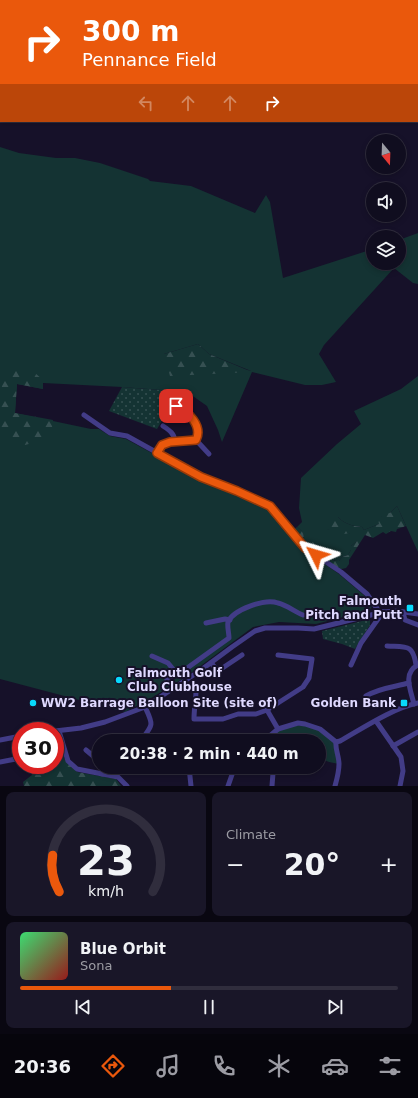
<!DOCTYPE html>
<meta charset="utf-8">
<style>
body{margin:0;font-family:"DejaVu Sans",sans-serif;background:#191628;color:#f1f3f6;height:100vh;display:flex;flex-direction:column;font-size:15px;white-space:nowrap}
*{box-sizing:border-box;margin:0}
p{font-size:13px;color:#9c9ca4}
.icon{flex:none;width:22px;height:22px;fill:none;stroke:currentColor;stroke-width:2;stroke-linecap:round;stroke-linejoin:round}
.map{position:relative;height:786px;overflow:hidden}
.details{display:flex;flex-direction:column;gap:6px;padding:6px;background:#090711;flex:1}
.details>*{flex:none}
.hud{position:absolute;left:0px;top:0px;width:418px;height:122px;box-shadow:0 2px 6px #0003,0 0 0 1px #302d3d;background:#ea580c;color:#fff;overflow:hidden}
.needle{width:26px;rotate:161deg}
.controls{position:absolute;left:366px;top:134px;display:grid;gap:8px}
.controls a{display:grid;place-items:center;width:40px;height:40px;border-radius:50%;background:#100d1f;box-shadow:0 2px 6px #0003,0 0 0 1px #302d3d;font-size:20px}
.speed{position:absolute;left:12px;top:722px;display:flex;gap:8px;font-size:20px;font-weight:700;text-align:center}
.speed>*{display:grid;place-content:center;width:52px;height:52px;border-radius:50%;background:#100d1f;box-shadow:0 2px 6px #0003,0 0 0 1px #302d3d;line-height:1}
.speed .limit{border:6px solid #d22;background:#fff;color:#111}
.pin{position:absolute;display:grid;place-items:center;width:34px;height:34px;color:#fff;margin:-17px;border-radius:8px;box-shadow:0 2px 6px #0006}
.me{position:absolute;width:44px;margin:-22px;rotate:310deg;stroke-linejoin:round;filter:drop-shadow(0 0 3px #0008)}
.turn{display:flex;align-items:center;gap:14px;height:84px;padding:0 16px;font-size:18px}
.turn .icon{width:52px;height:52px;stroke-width:2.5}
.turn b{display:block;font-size:28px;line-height:34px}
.lanes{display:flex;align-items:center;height:38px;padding:0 16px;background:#0003;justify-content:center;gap:20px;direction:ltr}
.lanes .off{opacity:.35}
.big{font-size:30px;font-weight:800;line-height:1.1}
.details .widget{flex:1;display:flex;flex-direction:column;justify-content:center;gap:6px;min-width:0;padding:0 14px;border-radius:8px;background:#191628}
.details .dial{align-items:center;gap:0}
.dial svg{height:104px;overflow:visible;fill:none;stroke:#302d3d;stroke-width:7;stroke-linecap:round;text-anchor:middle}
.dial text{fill:#f1f3f6;stroke:none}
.song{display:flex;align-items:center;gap:12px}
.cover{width:48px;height:48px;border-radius:6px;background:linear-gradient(135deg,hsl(140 70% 55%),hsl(0 70% 35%))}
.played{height:4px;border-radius:2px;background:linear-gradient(90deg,#ea580c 40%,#302d3d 40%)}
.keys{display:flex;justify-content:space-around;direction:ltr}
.heat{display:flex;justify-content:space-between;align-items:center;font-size:22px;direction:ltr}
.details .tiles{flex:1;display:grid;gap:6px;grid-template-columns:1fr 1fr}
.widget:last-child{grid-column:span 2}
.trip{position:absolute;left:92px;top:734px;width:234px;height:40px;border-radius:20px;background:#100d1f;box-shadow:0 2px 6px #0003,0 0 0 1px #302d3d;font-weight:800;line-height:40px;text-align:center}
.tabs{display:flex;height:64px;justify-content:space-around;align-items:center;background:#06050c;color:#9c9ca4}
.tabs .icon{width:28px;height:28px}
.tabs .active{color:#ea580c}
.tabs b{font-size:18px;color:#f1f3f6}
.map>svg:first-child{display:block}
.grass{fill:#143333;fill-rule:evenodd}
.forest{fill:url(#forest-firs)}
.garden{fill:url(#garden-dots)}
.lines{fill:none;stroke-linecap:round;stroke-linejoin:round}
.minor{stroke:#423c87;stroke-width:5}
.route-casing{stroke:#983908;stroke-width:10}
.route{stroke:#ea580c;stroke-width:7}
.poi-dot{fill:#08d9fc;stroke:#161129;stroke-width:1.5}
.labels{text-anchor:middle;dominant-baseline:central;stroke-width:4;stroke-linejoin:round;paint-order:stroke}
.poi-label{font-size:12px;font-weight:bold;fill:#dfd9ff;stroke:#161129;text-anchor:end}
</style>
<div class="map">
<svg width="418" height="786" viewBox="0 0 418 786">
<defs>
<pattern id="forest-firs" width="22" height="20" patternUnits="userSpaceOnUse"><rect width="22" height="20" fill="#143333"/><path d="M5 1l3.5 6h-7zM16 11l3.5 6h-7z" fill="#365052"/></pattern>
<pattern id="garden-dots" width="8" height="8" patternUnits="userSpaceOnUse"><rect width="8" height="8" fill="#143333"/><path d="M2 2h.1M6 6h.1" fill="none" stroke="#365052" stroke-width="1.8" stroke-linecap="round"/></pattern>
</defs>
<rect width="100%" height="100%" fill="#161129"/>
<g class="grass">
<path d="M0 147 19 153 56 158H75L100 163 148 179 150 181 191 186 255 213 266 195 270 202 283 278 373 249V263H399V240L418 233V284L413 283 394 268 324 345 319 354 336 382 322 385H305L252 372 222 442 218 430 207 406 187 392 122 387 43 383V389L17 384 15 413 91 429H99L110 436 126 439 194 476 236 493 268 509 303 549 339 574 366 597 372 606 370 610 316 624 279 622 253 627 187 676 148 700 125 712 0 679ZM198 344 209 354 251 371 164 354Z"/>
<path d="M418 376V552L397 506 390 513 382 516 379 524 364 530 362 527C352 526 345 524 338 517L327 529 349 533 358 539 356 542 351 546V550L348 555 342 557 339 561C325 562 319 544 304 543 304 535 304 532 297 527L302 522 299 508 301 478 337 444 361 424 354 411 401 389Z"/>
<polygon points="287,725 313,726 336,742 339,764 329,762 319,758 319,741 277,741 268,738"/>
<polygon points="187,735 186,741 166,741 166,736"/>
</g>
<g class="forest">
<polygon points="198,344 209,354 252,372 170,376 164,354"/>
<polygon points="0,368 35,373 43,380 43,389 17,384 15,413 53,420 51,438 25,445 0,432 2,381 0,377"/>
<path d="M397 506 406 526 397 529 396 532 391 531 386 534 383 532 373 538 365 535 349 560V564L346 568 337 570 305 548 291 532 297 527C304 532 304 535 304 542L308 543 311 541 319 546V549L324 555H331L334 561H339L342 557 348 555 351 550V546L356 542 357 539H353L349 533C337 537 334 529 323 529L320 525 321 519 327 517H338C345 524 352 526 362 527L364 530 379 524 378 520 382 516 381 512 390 513Z"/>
<polygon points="57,737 64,758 77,772 116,779 121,786 24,786 23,782 32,775 33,765 55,765 55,738"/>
</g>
<g class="garden">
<polygon points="122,387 172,391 177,396 157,429 109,411"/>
<polygon points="370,619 370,625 355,649 342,644 323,639 322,631"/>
</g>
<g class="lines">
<g class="minor">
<polyline points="84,415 110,433 127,436 201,477 237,491 270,506 305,548 341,572 367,594 380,613"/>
<path d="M163 426C169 430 174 433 175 441"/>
<polyline points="196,440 209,454"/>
<path d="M157 453 162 445 170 442 196 440C203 427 188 411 176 406"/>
<polyline points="403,612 405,620 418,625"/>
<polyline points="206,623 225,619 230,620"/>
<path d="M387 646C407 647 413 644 416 665"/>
<polyline points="278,655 312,659 309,678 303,687 267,710 278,729"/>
<polyline points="152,656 168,663 177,674"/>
<polyline points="211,663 218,671 242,655"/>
<polyline points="351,665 361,643 383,612"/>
<path d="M167 680 183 671 229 638C229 633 227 627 228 622 233 610 265 598 278 603 287 605 295 612 303 615"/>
<path d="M196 690C196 700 194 709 194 719H223L238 714H256L267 710"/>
<path d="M366 696C379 688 394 687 409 683"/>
<path d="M414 704C411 691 402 673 418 665"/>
<polyline points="376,721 401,757 403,771 400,786"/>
<polyline points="55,731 81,728 105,722 145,707 201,670 232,647 255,631 265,628 298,628 314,629 383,612 397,611 418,614"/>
<polyline points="59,731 68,761 77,769 118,777 127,786"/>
<path d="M142 739C154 724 153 724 145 707"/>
<polyline points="0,740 21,736"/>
<polyline points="264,741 278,729 298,723 305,724 320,729 336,742"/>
<path d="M336 742 340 741C363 728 393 708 418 703"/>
<polyline points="393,746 418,732"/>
<polyline points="86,750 99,761"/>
<polyline points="0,762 21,758"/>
<polyline points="102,767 103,774"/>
<polyline points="189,767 191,786"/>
<polyline points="268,767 273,773 272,786"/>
<polyline points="228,786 234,769 236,767"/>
<path d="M335 786C337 779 339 771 339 764 339 756 335 749 336 742"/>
</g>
</g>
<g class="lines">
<defs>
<path id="route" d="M176 406C188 411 203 426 196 440L170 442 162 445 157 453 201 477 237 491 270 506 305 548 316 555"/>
</defs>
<use href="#route" class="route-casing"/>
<use href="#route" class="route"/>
</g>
<g class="poi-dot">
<rect x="406" y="604" width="8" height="8" rx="2"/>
<circle cx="119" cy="680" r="4"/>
<circle cx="33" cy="703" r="4"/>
<rect x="400" y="699" width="8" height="8" rx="2"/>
</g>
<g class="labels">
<g class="poi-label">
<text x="402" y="601">Falmouth<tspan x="402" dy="14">Pitch and Putt</tspan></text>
<text x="127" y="673" text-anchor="start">Falmouth Golf<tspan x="127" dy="14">Club Clubhouse</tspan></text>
<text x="41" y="703" text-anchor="start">WW2 Barrage Balloon Site (site of)</text>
<text x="396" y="703">Golden Bank</text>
</g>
</g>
</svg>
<div class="controls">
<a><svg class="needle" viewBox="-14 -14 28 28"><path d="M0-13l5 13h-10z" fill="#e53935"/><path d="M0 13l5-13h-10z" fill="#9c9ca4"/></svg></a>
<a><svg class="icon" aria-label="sound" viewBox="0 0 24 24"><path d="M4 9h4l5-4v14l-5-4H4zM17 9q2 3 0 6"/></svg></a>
<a><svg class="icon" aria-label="layers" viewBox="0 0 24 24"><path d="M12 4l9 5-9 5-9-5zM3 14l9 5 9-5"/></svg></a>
</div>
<div class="speed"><div class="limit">30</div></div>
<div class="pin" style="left:176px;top:406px;background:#d93025"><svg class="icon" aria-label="arrive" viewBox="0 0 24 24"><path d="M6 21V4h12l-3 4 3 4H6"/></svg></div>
<svg class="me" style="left:316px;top:555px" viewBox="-20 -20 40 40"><path d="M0-17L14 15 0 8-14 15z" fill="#ea580c" stroke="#fff" stroke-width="4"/></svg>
<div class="trip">20:38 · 2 min · 440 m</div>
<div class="hud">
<div class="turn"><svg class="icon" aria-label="right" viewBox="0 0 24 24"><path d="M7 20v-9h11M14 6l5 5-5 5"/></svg><div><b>300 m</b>Pennance Field</div></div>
<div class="lanes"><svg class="icon off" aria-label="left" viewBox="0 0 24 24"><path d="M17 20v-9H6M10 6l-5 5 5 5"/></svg><svg class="icon off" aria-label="ahead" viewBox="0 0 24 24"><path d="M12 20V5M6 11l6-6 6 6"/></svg><svg class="icon off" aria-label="ahead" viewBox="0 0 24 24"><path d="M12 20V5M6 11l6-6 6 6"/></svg><svg class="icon" aria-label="right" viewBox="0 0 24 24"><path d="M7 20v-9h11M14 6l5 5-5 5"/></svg></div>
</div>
</div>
<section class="details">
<div class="tiles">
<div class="widget dial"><svg viewBox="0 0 100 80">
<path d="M14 69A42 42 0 1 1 86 69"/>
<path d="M14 69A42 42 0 0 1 9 41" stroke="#ea580c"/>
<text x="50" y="56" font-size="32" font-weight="700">23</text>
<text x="50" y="72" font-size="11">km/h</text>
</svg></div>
<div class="widget"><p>Climate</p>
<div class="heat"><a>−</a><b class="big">20°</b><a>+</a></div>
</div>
<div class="widget">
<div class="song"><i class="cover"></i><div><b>Blue Orbit</b><p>Sona</p></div></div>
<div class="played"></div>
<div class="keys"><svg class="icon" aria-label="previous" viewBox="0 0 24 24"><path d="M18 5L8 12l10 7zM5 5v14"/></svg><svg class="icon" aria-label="pause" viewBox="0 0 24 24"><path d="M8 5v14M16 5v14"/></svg><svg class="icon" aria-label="next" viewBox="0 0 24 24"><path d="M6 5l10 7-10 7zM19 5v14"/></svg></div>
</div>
</div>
</section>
<nav class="tabs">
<b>20:36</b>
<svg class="icon active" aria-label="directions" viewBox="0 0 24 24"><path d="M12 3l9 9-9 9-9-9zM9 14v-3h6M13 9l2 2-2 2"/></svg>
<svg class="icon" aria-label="music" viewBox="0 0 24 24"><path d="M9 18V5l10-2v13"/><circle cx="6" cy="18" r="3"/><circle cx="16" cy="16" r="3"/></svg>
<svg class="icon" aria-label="phone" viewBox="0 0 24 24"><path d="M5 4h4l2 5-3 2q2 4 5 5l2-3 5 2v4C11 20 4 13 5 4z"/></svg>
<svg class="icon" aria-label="climate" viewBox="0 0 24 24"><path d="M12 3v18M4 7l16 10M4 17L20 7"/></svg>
<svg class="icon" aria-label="car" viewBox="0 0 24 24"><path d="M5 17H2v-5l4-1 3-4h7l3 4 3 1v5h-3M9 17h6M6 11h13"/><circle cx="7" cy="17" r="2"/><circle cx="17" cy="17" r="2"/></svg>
<svg class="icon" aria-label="filters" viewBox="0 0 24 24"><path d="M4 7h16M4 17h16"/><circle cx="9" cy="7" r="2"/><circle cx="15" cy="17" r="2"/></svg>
</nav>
